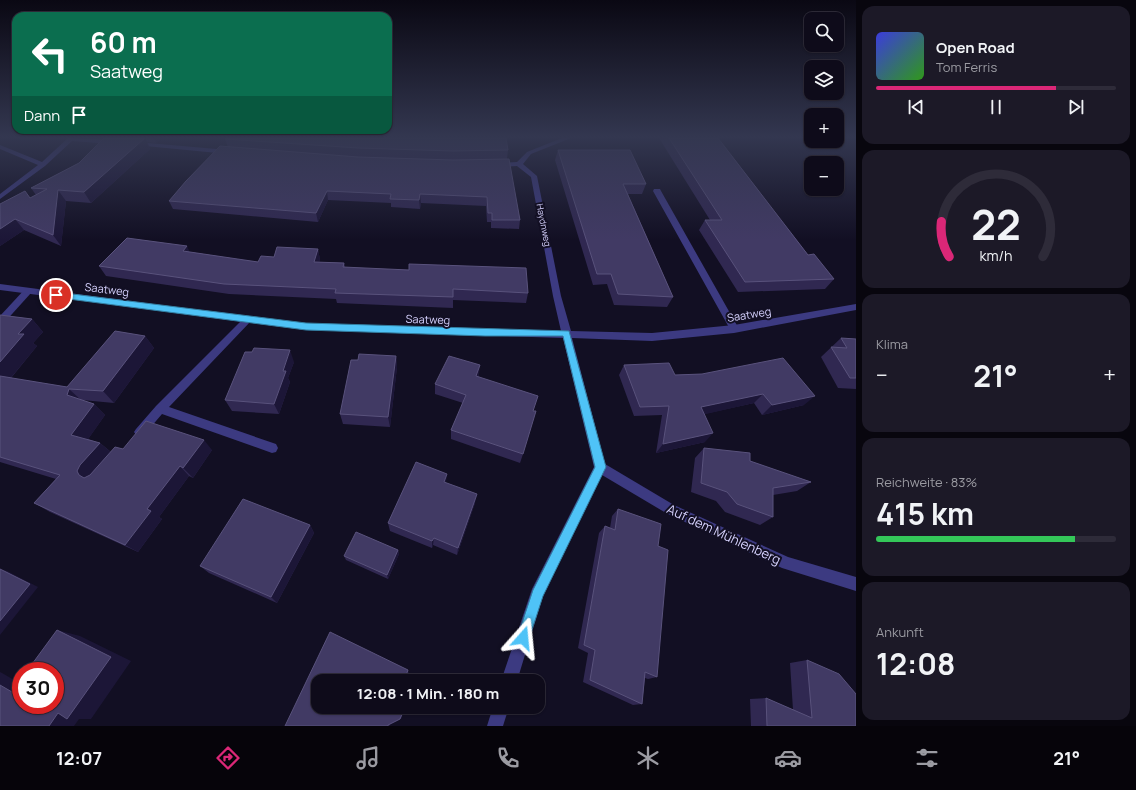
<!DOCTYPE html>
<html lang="de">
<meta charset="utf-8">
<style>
body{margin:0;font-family:Manrope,sans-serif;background:#1c1927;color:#f1f3f6;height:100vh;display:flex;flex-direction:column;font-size:15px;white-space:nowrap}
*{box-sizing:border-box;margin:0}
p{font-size:13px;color:#9b9ba2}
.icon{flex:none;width:22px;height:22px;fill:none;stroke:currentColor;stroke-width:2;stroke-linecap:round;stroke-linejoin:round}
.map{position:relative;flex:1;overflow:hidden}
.drawer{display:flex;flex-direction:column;gap:6px;padding:6px;background:#08060e;width:280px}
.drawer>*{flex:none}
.top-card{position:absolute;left:12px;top:12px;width:380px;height:122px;border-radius:12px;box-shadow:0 1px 3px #0004,0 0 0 1px #2e2b39;background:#0b6e4f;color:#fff;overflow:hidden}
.fabs{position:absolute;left:804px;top:12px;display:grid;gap:8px}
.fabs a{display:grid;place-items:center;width:40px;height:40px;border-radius:8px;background:#0e0b1a;box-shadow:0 1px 3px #0004,0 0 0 1px #2e2b39;font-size:20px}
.speed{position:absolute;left:12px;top:662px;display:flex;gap:8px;font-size:20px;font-weight:700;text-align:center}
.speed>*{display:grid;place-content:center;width:52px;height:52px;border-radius:50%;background:#0e0b1a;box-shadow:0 1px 3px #0004,0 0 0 1px #2e2b39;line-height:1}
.speed .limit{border:6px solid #d22;background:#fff;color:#111}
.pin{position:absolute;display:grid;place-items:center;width:34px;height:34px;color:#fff;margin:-17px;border:2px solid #fff;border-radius:50%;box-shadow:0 1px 4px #0007}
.me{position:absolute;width:44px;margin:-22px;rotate:18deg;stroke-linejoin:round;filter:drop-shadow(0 0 3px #0008)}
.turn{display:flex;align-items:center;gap:14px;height:84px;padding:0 12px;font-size:18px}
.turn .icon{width:52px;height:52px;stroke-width:2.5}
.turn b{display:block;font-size:28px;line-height:34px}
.then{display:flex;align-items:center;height:38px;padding:0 12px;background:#0003;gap:8px;font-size:15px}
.big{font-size:30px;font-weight:700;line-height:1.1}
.drawer .card{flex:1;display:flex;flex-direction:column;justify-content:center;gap:6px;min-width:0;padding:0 14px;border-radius:12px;background:#1c1927}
.drawer .dial{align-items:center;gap:0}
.dial svg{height:104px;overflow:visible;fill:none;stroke:#2e2b39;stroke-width:7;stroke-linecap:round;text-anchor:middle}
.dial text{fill:#f1f3f6;stroke:none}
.song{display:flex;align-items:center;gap:12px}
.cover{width:48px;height:48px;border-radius:6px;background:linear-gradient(135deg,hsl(240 70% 55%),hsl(110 70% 35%))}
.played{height:4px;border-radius:2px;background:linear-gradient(90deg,#db2777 75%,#2e2b39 75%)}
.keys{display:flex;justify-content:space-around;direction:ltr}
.heat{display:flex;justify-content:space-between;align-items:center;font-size:22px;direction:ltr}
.charge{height:6px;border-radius:3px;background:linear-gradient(90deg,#34c759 83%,#2e2b39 0)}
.trip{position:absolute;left:311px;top:674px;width:234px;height:40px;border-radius:12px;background:#0e0b1a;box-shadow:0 1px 3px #0004,0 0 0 1px #2e2b39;font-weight:700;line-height:40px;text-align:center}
.dock{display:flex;height:64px;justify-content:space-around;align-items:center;background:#06040a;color:#9b9ba2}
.dock .icon{width:28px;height:28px}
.dock .active{color:#db2777}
.dock b{font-size:18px;color:#f1f3f6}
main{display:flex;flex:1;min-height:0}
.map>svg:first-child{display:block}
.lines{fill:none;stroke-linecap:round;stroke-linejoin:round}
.service{fill:#3c3a81;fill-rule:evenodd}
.minor{fill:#3c3a81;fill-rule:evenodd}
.wall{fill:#302851}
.shaded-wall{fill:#1c1637}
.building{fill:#413a64;stroke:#59527c}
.route{fill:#4fc3f7;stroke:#337fa1}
.labels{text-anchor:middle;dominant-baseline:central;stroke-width:4;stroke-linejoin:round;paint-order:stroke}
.far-street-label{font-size:9px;fill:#d6d2fe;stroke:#120f23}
.street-label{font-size:11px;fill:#d6d2fe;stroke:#120f23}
.near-street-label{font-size:13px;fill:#d6d2fe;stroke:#120f23}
</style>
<main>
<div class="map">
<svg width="856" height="726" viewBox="0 0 856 726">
<rect width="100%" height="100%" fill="#120f23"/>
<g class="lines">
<g class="service">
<polygon points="654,189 660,189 661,191 739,329 737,331 731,331 653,191"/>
<polygon points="28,288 31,289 32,291 31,293 3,324 0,325 0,316 25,289"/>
<polygon points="248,316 251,317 253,319 251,321 169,407 276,444 278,448 276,452 272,453 162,414 144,435 140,437 136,435 134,432 136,429 156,406 245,317"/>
</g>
<g class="minor">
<polygon points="68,138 113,140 116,142 113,144 72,141 45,166 0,199 0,194 38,165 0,149 0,145 42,162"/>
<polygon points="562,138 571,138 531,154 523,164 537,176 561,296 571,331 652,333 734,325 856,304 856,310 734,333 652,341 572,338 605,464 674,505 788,557 856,577 856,591 782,568 666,513 602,475 543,596 517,681 501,681 532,589 594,467 563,338 305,330 0,290 0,284 305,324 561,331 553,296 531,177 517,166 498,167 495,165 498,163 517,162 527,152"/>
<polygon points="137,142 228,150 231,152 228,154 135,145 134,144"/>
<polygon points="493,707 509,707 503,726 487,726"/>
</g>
</g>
<g class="wall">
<polygon points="104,138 162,138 156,143 147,142 150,149 91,203 66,201 61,246 24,230 0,246 0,204 31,198 36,195 31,188 79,163"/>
<polygon points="659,138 718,138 808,255 834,279 825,289 738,292 699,230 705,220 710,220"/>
<polygon points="225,139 508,150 507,159 520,220 519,229 491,228 491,222 487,222 486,206 421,203 420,209 391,207 391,203 328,200 318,222 173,209 169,201 228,147"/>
<polygon points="558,150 646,184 642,194 628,194 673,297 667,307 614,305 607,284 593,285 555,160"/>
<polygon points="318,249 320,260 319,262 344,263 345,267 528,293 526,303 453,300 453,308 337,303 336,299 229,294 106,276 99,266 190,252 258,262 274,257"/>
<polygon points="0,315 32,319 43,332 33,343 37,346 11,378 67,387 145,336 154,348 114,403 82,400 94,404 105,415 88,439 100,443 111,452 123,449 212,450 193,478 189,476 159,517 162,519 138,552 50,512 34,503 56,479 0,462"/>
<polygon points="841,338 856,339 856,389 838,388 821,357"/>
<polygon points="396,356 397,367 390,427 343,424 340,414 358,360"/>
<polygon points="294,362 288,378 290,382 279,414 232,411 225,400"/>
<polygon points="624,365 675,375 702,374 804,405 762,415 754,403 704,414 705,442 656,453 662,415 634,416 619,375"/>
<polygon points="479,375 478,377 533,411 523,454 520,463 451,439 451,430 463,403 435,394 435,384"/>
<polygon points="704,448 750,461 811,482 797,491 773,495 773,517 760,525 725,512 716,501 691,492 695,458"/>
<polygon points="446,483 475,503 457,555 433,545 432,548 390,531 388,523"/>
<polygon points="618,509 658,546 657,677 648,679 645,678 642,704 633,705 583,682 588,653 578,648 599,533 605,526 610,528 612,516"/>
<polygon points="310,525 314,533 277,603 209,573 200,566"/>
<polygon points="398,550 399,554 388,579 346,560 344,556"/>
<polygon points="807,660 856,726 751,726 750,699 766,698 793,710 790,663"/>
</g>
<g class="shaded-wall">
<polygon points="145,138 150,149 91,203 84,192"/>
<polygon points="154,138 162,138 156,143"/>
<polygon points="58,190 66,201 61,246 53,235"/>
<polygon points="327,191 328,200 318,222 316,213"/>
<polygon points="420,194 421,203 420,209 419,200"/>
<polygon points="15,219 24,230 0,246 0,229"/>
<polygon points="187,246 192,257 183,251"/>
<polygon points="318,249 320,260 316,272 314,262"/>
<polygon points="32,319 43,332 33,343 37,346 4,386 0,382 0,362 18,334"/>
<polygon points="145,336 154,348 114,403 103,391"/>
<polygon points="290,350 294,362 288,378 290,382 279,414 274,404 283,371"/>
<polygon points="396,356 397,367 390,427 388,417"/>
<polygon points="480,365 479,375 474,386 476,376"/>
<polygon points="69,389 81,400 67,395"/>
<polygon points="763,394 754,403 693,417 701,407"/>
<polygon points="815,396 804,405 762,415 772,405"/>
<polygon points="94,404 105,415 84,445 71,435"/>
<polygon points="713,433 705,442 656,453 663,444"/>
<polygon points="204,440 212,450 193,478 183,468"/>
<polygon points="100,443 112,453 91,481 79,475 77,471 80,465"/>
<polygon points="180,466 189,476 159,517 162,519 138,552 125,545 147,509"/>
<polygon points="447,474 446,483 444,482"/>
<polygon points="477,494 475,503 457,555 458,548"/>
<polygon points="310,525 314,533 277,603 271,597"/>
<polygon points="434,538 433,545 432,548 432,541"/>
<polygon points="398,550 399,554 388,579 387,575"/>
<polygon points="0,569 7,571 38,587 0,635"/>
<polygon points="57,630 80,636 131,661 91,719 79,719 74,726 49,726"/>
<polygon points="408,670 409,673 406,681 404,681"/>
<polygon points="0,672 2,673 21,684 12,692 0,685"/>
<polygon points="405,707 406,707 401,719 390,725 390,726 388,726 388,725"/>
</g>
<g class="building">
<polygon points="104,138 145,138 84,192 58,190 53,235 15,219 0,229 0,204 25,191 30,198 47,189 31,188 79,163"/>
<polygon points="226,138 506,138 508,150 453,151 358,148 225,139"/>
<polygon points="669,138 718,138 808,255 814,254 834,279 745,282 705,220 722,220"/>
<polygon points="220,146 358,157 453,160 509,159 520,220 492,220 492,213 488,213 487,197 420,194 419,200 390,199 391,194 327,191 316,213 169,201 186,181"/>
<polygon points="558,150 630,150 646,184 623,184 673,297 618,294 611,274 597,274"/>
<polygon points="127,238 187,246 183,251 258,262 261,256 274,257 277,247 318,249 314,262 344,263 343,267 409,270 409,264 526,268 528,293 453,289 453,297 335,293 336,289 224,284 99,266"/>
<polygon points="0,315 32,319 18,334 24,334 0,362"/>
<polygon points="115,331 145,336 103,391 69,389 67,395 94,404 71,435 100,443 80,465 77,471 79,475 84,478 90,475 115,447 123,449 146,421 204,440 183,468 180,466 147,509 151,511 125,545 34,503 60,475 0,457 0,376 67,387"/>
<polygon points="841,338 856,339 856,378 850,378 831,347 847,348"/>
<polygon points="254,348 290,350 283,371 286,371 274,404 225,400 245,352 252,352"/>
<polygon points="359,354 396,356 388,417 340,414 351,360 358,360"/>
<polygon points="449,356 480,365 476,376 538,396 533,411 536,411 523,454 451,430 466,395 435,384"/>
<polygon points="783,358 815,396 772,405 763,394 701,407 713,433 663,444 669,406 640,407 624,365 669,363 675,375 702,374"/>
<polygon points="704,448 750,453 750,461 811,482 773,488 773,517 737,504 727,492 701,483"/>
<polygon points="416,462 447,474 444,482 477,494 458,548 434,538 432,541 388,523"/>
<polygon points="243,499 310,525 271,597 200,566"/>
<polygon points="618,509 661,524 658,546 668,550 657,677 645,672 642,704 590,680 595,650 584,645 605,526 615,530"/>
<polygon points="356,532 398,550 387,575 344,556"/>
<polygon points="0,569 30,584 0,621"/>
<polygon points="57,630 111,657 67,719 58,713 49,726 0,726 0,685 12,692 21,679 21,705 55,705 55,671 27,671"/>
<polygon points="330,632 408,670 404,681 318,681 318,707 405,707 400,719 388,725 388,726 285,726"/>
<polygon points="807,660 839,674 856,694 856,726 767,726 766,698 812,718"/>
</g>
<linearGradient id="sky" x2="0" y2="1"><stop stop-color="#0a0813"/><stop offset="0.57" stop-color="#333750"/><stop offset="1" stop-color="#333750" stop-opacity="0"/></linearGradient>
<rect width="856" height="240" fill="url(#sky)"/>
<polygon class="route" points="56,292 306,323 569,331 606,467 543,596 528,642 523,644 519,642 517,638 533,590 595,467 563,336 485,336 306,330 53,297 52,295"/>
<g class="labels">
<g class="far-street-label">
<text transform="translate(544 225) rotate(79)">Haydnweg</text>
</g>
<g class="street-label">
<text transform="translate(107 289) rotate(7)">Saatweg</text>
<text transform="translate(749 314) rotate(-9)">Saatweg</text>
<text transform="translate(428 319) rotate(2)">Saatweg</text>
</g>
<g class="near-street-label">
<text transform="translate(724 534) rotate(25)">Auf dem Mühlenberg</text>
</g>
</g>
</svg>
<div class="fabs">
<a><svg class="icon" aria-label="search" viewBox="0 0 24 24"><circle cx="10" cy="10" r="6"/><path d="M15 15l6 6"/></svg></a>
<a><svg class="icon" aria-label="layers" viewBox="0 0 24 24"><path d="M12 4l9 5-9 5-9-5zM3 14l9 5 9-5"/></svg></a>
<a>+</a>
<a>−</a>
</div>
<div class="speed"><div class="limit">30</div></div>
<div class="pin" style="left:56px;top:295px;background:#d93025"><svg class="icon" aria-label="arrive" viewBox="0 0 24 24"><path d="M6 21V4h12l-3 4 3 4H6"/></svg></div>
<svg class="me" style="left:523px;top:638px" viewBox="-20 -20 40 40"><path d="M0-17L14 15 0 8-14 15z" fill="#4fc3f7" stroke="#fff" stroke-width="4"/></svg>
<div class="trip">12:08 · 1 Min. · 180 m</div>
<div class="top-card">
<div class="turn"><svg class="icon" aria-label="left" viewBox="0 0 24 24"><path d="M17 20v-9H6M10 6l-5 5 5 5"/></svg><div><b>60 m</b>Saatweg</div></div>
<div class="then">Dann<svg class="icon" aria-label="arrive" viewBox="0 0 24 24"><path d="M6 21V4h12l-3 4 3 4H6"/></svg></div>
</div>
</div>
<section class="drawer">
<div class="card">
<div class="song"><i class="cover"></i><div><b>Open Road</b><p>Tom Ferris</p></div></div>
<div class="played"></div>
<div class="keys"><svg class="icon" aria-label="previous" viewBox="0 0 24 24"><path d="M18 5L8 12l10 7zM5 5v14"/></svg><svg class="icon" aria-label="pause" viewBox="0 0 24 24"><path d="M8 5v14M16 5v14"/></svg><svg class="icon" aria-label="next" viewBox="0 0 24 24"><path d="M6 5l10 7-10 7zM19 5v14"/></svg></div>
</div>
<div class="card dial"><svg viewBox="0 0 100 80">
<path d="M14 69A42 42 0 1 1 86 69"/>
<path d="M14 69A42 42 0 0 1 8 42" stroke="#db2777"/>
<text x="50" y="56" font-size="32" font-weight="700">22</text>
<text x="50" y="72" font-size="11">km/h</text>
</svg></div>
<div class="card"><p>Klima</p>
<div class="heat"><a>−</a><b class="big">21°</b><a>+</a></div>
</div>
<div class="card"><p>Reichweite · 83%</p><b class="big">415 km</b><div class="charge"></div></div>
<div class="card"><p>Ankunft</p><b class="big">12:08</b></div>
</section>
</main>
<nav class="dock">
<b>12:07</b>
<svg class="icon active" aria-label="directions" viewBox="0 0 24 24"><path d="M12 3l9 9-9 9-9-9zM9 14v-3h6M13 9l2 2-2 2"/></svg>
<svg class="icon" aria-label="music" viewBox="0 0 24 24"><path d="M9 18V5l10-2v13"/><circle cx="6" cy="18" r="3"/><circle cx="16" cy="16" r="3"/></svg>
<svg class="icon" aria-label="phone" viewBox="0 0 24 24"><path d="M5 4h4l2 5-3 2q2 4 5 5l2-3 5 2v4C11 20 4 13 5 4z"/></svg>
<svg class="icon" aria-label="climate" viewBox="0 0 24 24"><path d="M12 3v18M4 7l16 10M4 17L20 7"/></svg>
<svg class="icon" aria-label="car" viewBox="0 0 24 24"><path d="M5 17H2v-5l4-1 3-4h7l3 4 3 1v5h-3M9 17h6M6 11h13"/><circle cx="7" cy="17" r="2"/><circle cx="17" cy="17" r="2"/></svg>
<svg class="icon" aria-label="filters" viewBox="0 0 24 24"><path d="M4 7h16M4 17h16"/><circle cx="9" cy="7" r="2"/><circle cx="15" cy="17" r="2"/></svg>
<b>21°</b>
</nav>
